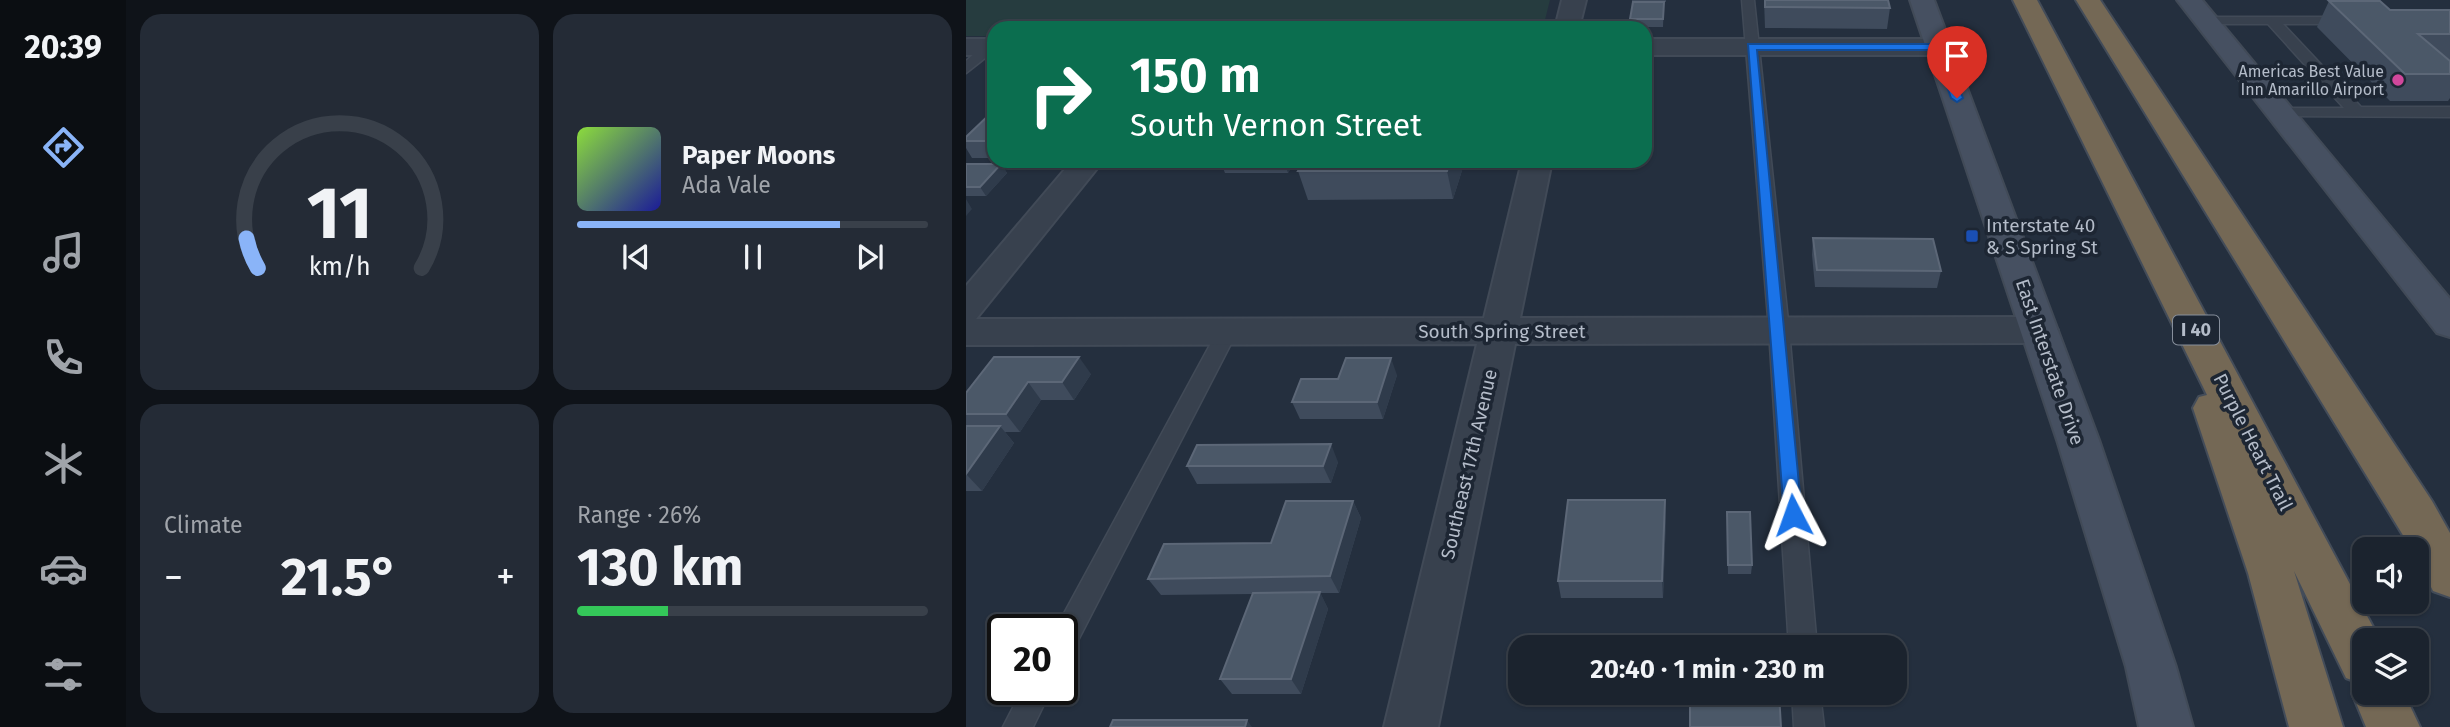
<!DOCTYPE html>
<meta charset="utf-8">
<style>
body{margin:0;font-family:"Fira Sans",sans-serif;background:#242b36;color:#f1f3f6;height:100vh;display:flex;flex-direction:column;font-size:26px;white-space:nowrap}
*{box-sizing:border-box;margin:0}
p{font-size:23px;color:#a0a4aa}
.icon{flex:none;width:38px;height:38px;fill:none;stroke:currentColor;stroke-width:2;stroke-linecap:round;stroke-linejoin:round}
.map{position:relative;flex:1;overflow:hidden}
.details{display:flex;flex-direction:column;gap:14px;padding:14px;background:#0f1319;width:840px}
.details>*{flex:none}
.top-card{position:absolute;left:21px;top:21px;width:665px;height:147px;border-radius:21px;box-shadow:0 2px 5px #0004,0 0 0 2px #39404a;background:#0b6e4f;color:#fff;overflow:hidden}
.buttons{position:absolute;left:1386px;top:537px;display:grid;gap:14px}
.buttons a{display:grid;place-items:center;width:77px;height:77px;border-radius:14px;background:#1b232e;box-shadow:0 2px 5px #0004,0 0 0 2px #39404a;font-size:35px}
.speed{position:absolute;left:21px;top:614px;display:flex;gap:14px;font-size:35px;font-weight:700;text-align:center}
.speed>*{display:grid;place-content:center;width:91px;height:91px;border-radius:50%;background:#1b232e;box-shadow:0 2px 5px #0004,0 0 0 2px #39404a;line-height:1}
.speed .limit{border:4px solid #111;border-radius:10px;background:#fff;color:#111}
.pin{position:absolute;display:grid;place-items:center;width:60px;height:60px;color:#fff;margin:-72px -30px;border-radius:50% 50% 50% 0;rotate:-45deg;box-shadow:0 0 7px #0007}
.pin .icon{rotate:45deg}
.me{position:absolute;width:77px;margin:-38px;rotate:356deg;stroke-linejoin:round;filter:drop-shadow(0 0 5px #0008)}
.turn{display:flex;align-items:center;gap:24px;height:147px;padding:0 28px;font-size:32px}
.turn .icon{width:91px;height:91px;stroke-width:2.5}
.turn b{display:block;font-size:49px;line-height:60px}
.big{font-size:52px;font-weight:700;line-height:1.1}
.details .card{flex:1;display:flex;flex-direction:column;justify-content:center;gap:10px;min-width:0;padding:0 24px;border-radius:21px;background:#242b36}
.details .dial{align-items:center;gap:0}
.dial svg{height:182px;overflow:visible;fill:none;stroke:#39404a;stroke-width:7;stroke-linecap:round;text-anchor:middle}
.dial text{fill:#f1f3f6;stroke:none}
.song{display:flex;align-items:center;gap:21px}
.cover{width:84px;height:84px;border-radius:10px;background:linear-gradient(135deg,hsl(90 70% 55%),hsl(240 70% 35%))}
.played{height:7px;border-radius:4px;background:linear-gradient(90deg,#8ab4f8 75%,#39404a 75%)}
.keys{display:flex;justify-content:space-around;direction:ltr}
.heat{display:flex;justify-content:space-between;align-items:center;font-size:38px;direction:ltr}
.charge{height:10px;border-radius:5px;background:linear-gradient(90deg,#34c759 26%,#39404a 0)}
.details .tiles{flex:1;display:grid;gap:14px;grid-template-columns:repeat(2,1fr)}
.trip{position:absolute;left:542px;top:635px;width:399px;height:70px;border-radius:21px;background:#1b232e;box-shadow:0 2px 5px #0004,0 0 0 2px #39404a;font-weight:700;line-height:70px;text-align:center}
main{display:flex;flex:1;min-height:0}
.tab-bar{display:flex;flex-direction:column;width:126px;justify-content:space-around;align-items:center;background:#0b0e12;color:#a0a4aa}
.tab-bar .icon{width:49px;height:49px}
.tab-bar .on{color:#8ab4f8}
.tab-bar b{font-size:32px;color:#f1f3f6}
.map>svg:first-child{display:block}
.green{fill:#263c3f}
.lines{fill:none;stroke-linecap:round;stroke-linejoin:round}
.lane-casing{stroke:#414a57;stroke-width:3}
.street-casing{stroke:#414a57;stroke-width:4}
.secondary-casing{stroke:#414a57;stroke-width:4}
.highway-casing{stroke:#434c59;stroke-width:4}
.lane{fill:#38414e;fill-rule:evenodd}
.street{fill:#38414e;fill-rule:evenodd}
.secondary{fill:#465061;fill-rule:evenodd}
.highway{fill:#746855;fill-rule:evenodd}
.wall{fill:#3f4b5c}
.shaded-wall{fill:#2f3b4b}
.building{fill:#4b5868;stroke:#5c6777;stroke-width:2}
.route{fill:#1a73e8;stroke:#114b97;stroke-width:2}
.hotel-dot{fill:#d1479c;stroke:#1d2633;stroke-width:2.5}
.transit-dot{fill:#1a4fb4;stroke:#1d2633;stroke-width:2.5}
.labels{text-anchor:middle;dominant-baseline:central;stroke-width:7;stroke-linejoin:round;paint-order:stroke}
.far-poi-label{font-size:16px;fill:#b4bcc9;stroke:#1d2633;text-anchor:end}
.shield{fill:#1d2633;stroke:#878f9c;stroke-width:2}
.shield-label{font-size:18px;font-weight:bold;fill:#b4bcc9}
.poi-label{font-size:19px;fill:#b4bcc9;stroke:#1d2633;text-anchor:start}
.street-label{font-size:19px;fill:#b4bcc9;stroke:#1d2633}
</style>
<main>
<nav class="tab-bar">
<b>20:39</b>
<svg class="icon on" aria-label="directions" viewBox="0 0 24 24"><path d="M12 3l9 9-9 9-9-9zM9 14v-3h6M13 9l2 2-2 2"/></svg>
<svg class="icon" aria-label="music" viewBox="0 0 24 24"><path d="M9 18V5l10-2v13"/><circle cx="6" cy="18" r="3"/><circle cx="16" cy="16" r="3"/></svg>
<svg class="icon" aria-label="phone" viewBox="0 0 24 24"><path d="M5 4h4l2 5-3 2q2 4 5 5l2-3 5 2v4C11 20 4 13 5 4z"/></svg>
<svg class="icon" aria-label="climate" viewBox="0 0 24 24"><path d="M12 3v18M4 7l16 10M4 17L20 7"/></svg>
<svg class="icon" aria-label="car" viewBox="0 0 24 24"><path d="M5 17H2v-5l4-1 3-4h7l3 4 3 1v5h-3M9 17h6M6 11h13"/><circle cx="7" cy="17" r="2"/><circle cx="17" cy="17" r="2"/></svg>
<svg class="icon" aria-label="filters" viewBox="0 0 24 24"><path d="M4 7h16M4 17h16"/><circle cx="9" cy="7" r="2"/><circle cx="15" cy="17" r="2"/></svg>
</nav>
<section class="details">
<div class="tiles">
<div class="card dial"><svg viewBox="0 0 100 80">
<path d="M14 69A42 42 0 1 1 86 69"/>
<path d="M14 69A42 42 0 0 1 9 56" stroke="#8ab4f8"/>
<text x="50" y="56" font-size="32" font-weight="700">11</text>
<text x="50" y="72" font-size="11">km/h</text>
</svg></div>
<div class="card">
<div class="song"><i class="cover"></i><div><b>Paper Moons</b><p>Ada Vale</p></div></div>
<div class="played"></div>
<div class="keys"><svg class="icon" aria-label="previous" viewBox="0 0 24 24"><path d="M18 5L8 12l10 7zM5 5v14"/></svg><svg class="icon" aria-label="pause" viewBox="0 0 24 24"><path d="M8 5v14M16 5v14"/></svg><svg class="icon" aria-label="next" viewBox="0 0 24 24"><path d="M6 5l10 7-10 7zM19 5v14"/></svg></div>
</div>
<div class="card"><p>Climate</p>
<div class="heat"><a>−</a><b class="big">21.5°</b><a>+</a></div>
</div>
<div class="card"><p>Range · 26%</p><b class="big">130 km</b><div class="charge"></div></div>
</div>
</section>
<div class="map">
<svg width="1484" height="727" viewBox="0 0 1484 727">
<rect width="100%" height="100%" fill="#242f3e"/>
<polygon class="green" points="0,0 584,0 577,28 28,28 28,36 0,36"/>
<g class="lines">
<defs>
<g id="lane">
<polygon points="776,0 788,0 823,330 851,648 823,648 803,330"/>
<polygon points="1234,17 1385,17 1387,20 1380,24 1317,24 1395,107 1484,107 1484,117 1309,116 1306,113 1314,108 1378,108 1302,24 1239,24 1232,20"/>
<polygon points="19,44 28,44 28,51 0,73 0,61"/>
<polygon points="261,325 271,332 106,652 96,655 96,630 89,630 251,332"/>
<polygon points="56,690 85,690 67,727 37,727"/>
<polygon points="826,693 854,693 858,727 828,727"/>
</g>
<g id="street">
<polygon points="596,0 620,0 613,28 589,28"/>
<rect x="0" y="39" width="28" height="16"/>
<polygon points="679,39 973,39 982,42 986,47 982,52 973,55 679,55"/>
<polygon points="106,161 137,161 10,319 518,318 556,161 586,161 554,318 1073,317 1086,321 1092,330 1086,339 1073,343 549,344 472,727 418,727 511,344 0,345 0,286"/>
</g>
<g id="secondary">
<polygon points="944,0 968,0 1133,440 1210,667 1227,727 1173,727 1160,667 1091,440"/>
<polygon points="1211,0 1236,0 1484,299 1484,337 1471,333"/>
</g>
<g id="highway">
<polygon points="1047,0 1071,0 1414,640 1398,640 1398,693 1438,693 1454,727 1400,727 1386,693 1391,682 1380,678 1328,571 1377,727 1323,727 1282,573 1227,408 1233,397 1241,395"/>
<polygon points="1110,0 1134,0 1466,501 1484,533 1484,597 1467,591 1451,559 1451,550 1446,550"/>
</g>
</defs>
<use href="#lane" class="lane-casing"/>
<use href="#street" class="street-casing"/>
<use href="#secondary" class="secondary-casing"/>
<use href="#highway" class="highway-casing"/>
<use href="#lane" class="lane"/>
<use href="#street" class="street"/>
<use href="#secondary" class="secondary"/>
<use href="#highway" class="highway"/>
</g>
<g class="wall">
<polygon points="666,0 700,0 700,2 698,2 697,27 665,27"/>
<polygon points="798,0 922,0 924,8 921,29 799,28"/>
<polygon points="1363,1 1424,10 1484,10 1484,60 1482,60 1484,61 1484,98 1482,101 1424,101 1351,27"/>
<polygon points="28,110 28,158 6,158 0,148 0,137"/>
<polygon points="254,161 329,161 322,173 259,173"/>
<polygon points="499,161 487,199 342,200 332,171"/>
<polygon points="0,164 35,164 41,173 20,196 0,196"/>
<polygon points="847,238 975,271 971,288 849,287 846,255"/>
<polygon points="28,357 125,374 108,400 75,400 54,432 39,432 48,443 16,491 0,491 0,393"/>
<polygon points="431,375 417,419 334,419 326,402 372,379"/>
<polygon points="372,462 365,483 231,484 221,466"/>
<polygon points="387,501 395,518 373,593 354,593 362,609 335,694 266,694 254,679 287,594 195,595 182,579 305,543"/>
<polygon points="761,512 786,565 785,574 762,574"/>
<polygon points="700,517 697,598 595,598 592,581"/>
</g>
<g class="shaded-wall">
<polygon points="318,161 329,161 322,173"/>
<polygon points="484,161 499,161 487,199 481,171"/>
<polygon points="35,164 41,173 20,196 14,187"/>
<polygon points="0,199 6,209 0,216"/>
<polygon points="113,357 125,374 108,400 96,382"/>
<polygon points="425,358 431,375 417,419 411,402"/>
<polygon points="62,382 75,400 54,432 40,414"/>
<polygon points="34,426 48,443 16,491 0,474"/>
<polygon points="365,444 372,462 365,483 357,466"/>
<polygon points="699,500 700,517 697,598 696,581"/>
<polygon points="387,501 395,518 373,593 364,576"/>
<polygon points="354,592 362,609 335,694 325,679"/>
<polygon points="281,720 286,727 279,727"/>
</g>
<g class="building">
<polygon points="799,0 922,0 924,8 799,7"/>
<polygon points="1363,1 1414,1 1424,10 1484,10 1484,34 1452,34 1484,61 1484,74 1439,74"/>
<polygon points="667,2 698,2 697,19 664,19"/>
<polygon points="28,110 28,141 0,141 0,137"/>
<polygon points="338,161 484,161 481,171 332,171"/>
<polygon points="0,164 35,164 14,187 0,187"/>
<polygon points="847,238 967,239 975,271 851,270"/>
<polygon points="28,357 113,357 96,382 62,382 40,414 0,414 0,393"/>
<polygon points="380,358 425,358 411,402 326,402 335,379 372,379"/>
<polygon points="0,426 34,426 0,474"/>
<polygon points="365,444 357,466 221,466 231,445"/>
<polygon points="602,500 699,500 696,581 592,581"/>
<polygon points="320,501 387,501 364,576 182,579 198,544 305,543"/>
<polygon points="761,512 784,512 786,565 762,565"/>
<polygon points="354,592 325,679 254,679 287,593"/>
<rect x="725" y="634" width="85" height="14"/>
<polygon points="724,693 813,693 815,727 724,727"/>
<polygon points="147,720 281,720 279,727 144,727"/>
</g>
<polygon class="route" points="782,44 976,44 997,98 991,102 985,98 968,50 791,50 836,515 827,523 818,515"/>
<circle class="hotel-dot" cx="1432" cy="80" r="7"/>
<rect class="transit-dot" x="999" y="229" width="14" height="14" rx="3.5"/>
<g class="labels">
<g class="far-poi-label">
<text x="1418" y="71">Americas Best Value<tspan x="1418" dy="18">Inn Amarillo Airport</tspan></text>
</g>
<rect class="shield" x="1207" y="315.5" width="46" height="29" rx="5"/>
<g class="shield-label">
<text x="1230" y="330">I 40</text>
</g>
<g class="poi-label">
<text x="1020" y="225">Interstate 40<tspan x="1020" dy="22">&amp; S Spring St</tspan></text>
</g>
<g class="street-label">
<text x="536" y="331">South Spring Street</text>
<text transform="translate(1084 362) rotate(71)">East Interstate Drive</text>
<text transform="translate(1287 442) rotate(63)">Purple Heart Trail</text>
<text transform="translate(503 464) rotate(-77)">Southeast 17th Avenue</text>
</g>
</g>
</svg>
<div class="buttons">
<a><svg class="icon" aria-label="sound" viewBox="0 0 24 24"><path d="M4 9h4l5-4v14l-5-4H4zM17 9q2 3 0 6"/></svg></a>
<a><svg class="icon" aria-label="layers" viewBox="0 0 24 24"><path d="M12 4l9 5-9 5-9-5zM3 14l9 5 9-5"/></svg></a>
</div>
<div class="speed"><div class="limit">20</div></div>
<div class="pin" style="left:991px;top:98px;background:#d93025"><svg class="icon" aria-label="arrive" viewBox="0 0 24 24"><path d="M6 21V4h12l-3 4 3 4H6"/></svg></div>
<svg class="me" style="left:827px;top:515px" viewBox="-20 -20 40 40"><path d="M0-17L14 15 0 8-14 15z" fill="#1a73e8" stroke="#fff" stroke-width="4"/></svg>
<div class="trip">20:40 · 1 min · 230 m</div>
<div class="top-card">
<div class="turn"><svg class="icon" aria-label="right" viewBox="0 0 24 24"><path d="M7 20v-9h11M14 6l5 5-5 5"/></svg><div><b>150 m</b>South Vernon Street</div></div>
</div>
</div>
</main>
